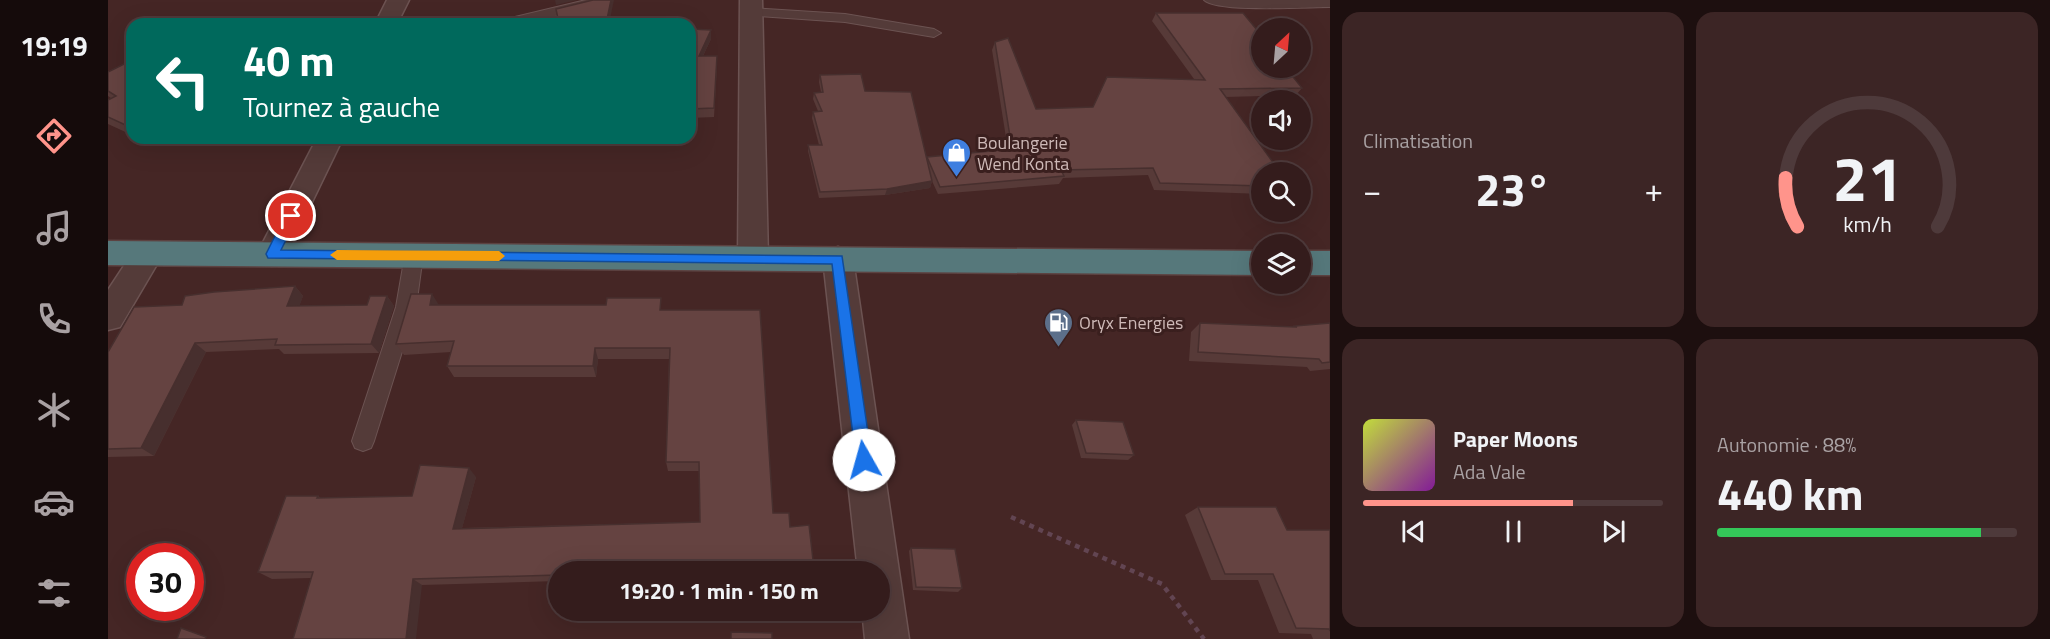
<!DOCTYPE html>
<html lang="fr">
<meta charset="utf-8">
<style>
body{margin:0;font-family:"Titillium Web",sans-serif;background:#3c2525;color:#f1f3f6;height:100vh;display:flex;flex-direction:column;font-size:22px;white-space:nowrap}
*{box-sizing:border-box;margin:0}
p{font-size:20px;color:#a9a1a3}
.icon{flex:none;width:33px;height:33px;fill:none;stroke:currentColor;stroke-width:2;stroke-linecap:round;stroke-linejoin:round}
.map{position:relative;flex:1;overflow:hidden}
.panel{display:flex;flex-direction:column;gap:12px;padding:12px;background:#1d0f0f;width:720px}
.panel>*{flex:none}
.guide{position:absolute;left:18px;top:18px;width:570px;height:126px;border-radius:18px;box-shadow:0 6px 24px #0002,0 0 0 2px #4e3a3b;background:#00695c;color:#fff;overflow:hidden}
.needle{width:39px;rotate:26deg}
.fabs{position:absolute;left:1143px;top:18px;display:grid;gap:12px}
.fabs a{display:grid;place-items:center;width:60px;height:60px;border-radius:50%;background:#341c1c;box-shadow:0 6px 24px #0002,0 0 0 2px #4e3a3b;font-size:30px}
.speed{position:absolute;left:18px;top:543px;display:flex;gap:12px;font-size:30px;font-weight:700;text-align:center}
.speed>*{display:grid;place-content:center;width:78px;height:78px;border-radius:50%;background:#341c1c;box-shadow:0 6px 24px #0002,0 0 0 2px #4e3a3b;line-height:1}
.speed .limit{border:9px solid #d22;background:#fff;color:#111}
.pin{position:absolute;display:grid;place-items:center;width:51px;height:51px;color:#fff;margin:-26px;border:3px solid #fff;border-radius:50%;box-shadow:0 2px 6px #0007}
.me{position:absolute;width:66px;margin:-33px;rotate:353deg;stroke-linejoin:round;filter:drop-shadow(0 0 4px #0008)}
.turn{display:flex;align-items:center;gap:21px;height:126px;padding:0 18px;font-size:27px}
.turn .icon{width:78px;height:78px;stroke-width:2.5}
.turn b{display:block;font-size:42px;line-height:51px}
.big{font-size:45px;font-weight:700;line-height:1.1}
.panel .tile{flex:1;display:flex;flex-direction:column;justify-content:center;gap:9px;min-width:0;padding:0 21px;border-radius:18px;background:#3c2525}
.panel .dial{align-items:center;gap:0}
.dial svg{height:156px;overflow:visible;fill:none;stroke:#4e3a3b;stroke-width:7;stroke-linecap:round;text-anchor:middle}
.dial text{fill:#f1f3f6;stroke:none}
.song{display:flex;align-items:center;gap:18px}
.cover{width:72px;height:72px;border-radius:9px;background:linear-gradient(135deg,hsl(70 70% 55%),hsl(290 70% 35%))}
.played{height:6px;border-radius:3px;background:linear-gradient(90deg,#ff948b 70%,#4e3a3b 70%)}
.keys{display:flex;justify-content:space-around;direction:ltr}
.heat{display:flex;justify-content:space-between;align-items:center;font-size:33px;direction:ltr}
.charge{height:9px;border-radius:4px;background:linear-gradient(90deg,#34c759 88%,#4e3a3b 0)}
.panel .tiles{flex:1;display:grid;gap:12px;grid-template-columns:repeat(2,1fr)}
.trip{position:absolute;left:440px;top:561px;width:342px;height:60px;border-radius:30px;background:#341c1c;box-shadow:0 6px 24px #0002,0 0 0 2px #4e3a3b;font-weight:700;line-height:60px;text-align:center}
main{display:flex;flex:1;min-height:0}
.tab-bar{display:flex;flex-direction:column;width:108px;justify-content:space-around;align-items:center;background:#150b0b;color:#a9a1a3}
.tab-bar .icon{width:42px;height:42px}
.tab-bar .selected{color:#ff948b}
.tab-bar b{font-size:27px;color:#f1f3f6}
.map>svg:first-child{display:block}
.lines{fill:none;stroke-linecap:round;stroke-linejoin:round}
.lane-casing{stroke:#6c5352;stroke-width:2}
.street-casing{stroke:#6c5352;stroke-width:3}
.highway-casing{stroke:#5c4241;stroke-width:3}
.path{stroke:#624552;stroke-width:4.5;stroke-dasharray:5 5;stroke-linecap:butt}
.lane{fill:#543b39;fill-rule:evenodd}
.street{fill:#543b39;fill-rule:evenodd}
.highway{fill:#56787b;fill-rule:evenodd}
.wall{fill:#573a38}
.shaded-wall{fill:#472f2e}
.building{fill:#654341;stroke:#472f2e;stroke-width:1.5}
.route{fill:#1a73e8;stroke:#114b97;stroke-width:1.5}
.slow{fill:#f59e0b}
.labels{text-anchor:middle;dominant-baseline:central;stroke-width:6;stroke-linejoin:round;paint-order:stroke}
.poi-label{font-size:18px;fill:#ceb9b7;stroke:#3a1f1e;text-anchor:start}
</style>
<main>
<nav class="tab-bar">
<b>19:19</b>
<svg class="icon selected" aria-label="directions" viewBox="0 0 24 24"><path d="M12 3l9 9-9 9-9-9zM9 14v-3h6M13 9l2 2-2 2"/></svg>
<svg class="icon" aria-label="music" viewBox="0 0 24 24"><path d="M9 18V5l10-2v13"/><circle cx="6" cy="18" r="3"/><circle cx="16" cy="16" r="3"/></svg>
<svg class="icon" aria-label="phone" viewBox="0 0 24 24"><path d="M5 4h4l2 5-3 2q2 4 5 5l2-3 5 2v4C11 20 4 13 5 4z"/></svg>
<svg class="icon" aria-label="climate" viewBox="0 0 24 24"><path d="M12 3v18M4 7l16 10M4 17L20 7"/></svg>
<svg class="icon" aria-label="car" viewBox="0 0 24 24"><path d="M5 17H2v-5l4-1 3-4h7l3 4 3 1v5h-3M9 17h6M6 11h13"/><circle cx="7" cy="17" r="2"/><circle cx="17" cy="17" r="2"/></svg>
<svg class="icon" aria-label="filters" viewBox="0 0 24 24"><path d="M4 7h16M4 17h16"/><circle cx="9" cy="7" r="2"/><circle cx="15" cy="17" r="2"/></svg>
</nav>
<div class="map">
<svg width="1222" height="639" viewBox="0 0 1222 639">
<rect width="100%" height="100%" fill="#452625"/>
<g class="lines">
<defs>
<g id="lane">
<polygon points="478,0 501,0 499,3 415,24 400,24 407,17"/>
<path d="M1096 0H1222V7C1199 7 1110 13 1096 0Z"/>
<polygon points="643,8 737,14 826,29 833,33 826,37 737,22 638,15 636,12 638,9"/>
<polygon points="306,248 312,250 315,255 308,307 266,441 263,448 255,451 247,448 244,441 288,307 297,255 300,250"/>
</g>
<g id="street">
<polygon points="279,0 301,0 289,24 267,24"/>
<polygon points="632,0 654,0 660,258 656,266 645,270 634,266 630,258"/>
<polygon points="209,138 235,138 175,262 164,266 153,262 149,254"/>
<polygon points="40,242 51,246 55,254 12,327 0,330 0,290 29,246"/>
<polygon points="730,247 741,251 745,259 801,639 757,639 754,610 771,610 771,572 750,572 715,259 719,251"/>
</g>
<g id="highway">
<polygon points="0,241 1154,251 1154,275 0,265"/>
<rect x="1192" y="251" width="30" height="24"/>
</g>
</defs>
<use href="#lane" class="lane-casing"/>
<use href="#street" class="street-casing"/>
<use href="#highway" class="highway-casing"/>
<polyline class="path" points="903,517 1054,584 1096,639"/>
<use href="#lane" class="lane"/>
<use href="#street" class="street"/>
<use href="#highway" class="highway"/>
</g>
<g class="wall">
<polygon points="1048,13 1194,88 1188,95 1117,97 1154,172 1154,194 1046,190 1040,175 955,178 951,184 830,194 824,181 822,188 777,195 711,198 700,151 700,145 711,145 704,118 705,112 710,111 705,99 706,93 713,92 711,82 712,75 757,91 819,159 819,157 900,150 884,50 887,42 928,109 984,107 1086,79 1044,21"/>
<polygon points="582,29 603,30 603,39 595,56 609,65 606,117 582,118"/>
<polygon points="24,60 24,135 0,124 0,100 3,98 0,96 0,72"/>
<polygon points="187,286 195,296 191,306 259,305 279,296 286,306 271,353 176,354 171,349 98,352 46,456 0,457 0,352"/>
<polygon points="330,305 554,310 665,513 682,527 705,560 702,567 684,568 683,572 450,572 450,581 314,585 203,578 164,579 150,572 210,496 213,498 304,496 368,477 354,528 592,522 591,471 560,471 558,462 561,359 490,359 488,377 346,377 339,366 343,352 296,355 288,344"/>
<polygon points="1092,323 1186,327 1187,326 1222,323 1222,369 1202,371 1199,367 1081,361 1083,332"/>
<polygon points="968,420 1026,455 1020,460 973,458 964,425"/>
<polygon points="1090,507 1179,530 1222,530 1222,639 1205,639 1203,634 1171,633 1150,580 1103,580 1077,515"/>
<polygon points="803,548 854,588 850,592 805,590 801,551"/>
</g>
<g class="shaded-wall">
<polygon points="447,0 469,0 448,5"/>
<polygon points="503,0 506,0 501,24 498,24"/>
<polygon points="603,30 603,39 591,64 591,56"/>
<polygon points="824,181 822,188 777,195 779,189"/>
<polygon points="187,286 195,296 188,316 179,306"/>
<polygon points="324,294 331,305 322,305"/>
<polygon points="279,296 286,306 271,353 263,344"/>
<polygon points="87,343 98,352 46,456 33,448"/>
<polygon points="487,348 490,359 488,377 485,366"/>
<polygon points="361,468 368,477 352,536 345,529"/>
<polygon points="305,579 314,585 308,639 298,639"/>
</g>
<g class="building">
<polygon points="485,0 503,0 498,24 451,24 448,9"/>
<polygon points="1048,13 1135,13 1154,36 1154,68 1178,68 1194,88 1112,89 1172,172 1154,172 1154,186 1052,183 1045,168 953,170 956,176 832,187 819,157 904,149 887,42 900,38 928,109 985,107 999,77 1097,80"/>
<polygon points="582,29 603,30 591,56 609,56 606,108 582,109"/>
<polygon points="24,60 24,128 0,117 0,100 8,96 0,91 0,72"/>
<polygon points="753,74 757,91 803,92 824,181 779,189 712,192 700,145 714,145 705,112 714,111 706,93 715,92 712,75"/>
<polygon points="187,286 179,306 259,305 262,296 279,296 263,344 167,345 169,339 87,343 33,448 0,449 0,352 26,307 74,305 77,296 106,292"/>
<polygon points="303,294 324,294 322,305 498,305 499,298 553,298 552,310 652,310 665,513 681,513 682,527 701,525 705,560 684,561 684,569 608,572 455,571 450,572 450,575 305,579 298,639 185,639 205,572 150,572 178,496 210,496 209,498 304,496 312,465 361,468 345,529 592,522 591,462 558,462 562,348 487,348 485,366 339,366 346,341 288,344"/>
<polygon points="1092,323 1189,327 1187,326 1222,323 1222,362 1214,363 1211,359 1090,352"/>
<polygon points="968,420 1015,422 1026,455 978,453"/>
<polygon points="1090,507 1168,507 1179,530 1222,530 1222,631 1221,629 1188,628 1165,574 1117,574"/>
<polygon points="803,548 847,549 854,588 808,587"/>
<polygon points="73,628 98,637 97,639 69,639"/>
<polygon points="623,632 664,633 664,639 623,639"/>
</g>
<polygon class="route" points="183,211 190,216 173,250 734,256 764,460 762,465 756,467 750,465 748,460 724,264 160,258 158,254 179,212"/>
<polygon class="slow" points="229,250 391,251 397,256 391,261 229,260 222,255"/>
<defs>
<symbol id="shop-pin" viewBox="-11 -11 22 30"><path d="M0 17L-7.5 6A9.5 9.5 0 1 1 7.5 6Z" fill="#3f7fe0" stroke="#3a1f1e"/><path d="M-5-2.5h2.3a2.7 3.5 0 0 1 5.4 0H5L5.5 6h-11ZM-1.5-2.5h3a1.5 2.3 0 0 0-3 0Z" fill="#fff"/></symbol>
<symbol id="fuel-pin" viewBox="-11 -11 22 30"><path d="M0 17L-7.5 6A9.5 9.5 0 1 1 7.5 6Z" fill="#5c6f8a" stroke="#3a1f1e"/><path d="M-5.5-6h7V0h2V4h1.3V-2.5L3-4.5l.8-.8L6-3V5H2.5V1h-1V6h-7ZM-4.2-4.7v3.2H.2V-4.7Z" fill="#fff"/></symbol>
</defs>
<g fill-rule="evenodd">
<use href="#shop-pin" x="832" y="136" width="33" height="45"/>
<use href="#fuel-pin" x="934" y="306" width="33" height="45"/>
</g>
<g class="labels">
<g class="poi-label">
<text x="869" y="142">Boulangerie<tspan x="869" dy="21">Wend Konta</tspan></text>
<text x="971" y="322">Oryx Energies</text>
</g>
</g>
</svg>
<div class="fabs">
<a><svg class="needle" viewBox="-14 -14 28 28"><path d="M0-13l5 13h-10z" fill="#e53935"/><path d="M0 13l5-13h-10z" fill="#a9a1a3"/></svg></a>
<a><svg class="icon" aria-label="sound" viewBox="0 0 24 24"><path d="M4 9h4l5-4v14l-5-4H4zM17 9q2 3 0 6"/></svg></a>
<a><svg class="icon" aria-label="search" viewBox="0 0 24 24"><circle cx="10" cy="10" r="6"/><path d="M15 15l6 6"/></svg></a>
<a><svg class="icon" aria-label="layers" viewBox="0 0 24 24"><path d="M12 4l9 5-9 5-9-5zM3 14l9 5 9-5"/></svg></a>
</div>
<div class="speed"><div class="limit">30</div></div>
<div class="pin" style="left:183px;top:216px;background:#d93025"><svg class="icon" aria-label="arrive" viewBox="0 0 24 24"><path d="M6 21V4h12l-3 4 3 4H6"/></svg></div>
<svg class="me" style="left:756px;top:460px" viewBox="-20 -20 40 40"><circle r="19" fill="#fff"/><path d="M0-13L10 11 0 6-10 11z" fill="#1a73e8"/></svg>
<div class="trip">19:20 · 1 min · 150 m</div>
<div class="guide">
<div class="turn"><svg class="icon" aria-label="left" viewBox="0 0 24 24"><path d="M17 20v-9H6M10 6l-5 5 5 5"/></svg><div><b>40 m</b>Tournez à gauche</div></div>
</div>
</div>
<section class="panel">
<div class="tiles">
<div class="tile"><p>Climatisation</p>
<div class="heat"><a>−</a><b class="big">23°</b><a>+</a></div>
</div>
<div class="tile dial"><svg viewBox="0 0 100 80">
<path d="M14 69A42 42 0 1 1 86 69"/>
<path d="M14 69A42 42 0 0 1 8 44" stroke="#ff948b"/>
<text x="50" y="56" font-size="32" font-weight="700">21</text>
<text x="50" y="72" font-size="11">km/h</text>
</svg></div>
<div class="tile">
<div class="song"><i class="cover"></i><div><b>Paper Moons</b><p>Ada Vale</p></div></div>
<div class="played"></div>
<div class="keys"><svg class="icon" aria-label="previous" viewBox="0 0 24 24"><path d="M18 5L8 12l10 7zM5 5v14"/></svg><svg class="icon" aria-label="pause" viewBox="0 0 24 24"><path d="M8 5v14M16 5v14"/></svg><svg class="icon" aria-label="next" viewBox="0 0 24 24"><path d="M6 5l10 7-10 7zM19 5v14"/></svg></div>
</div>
<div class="tile"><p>Autonomie · 88%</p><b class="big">440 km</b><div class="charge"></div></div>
</div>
</section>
</main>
